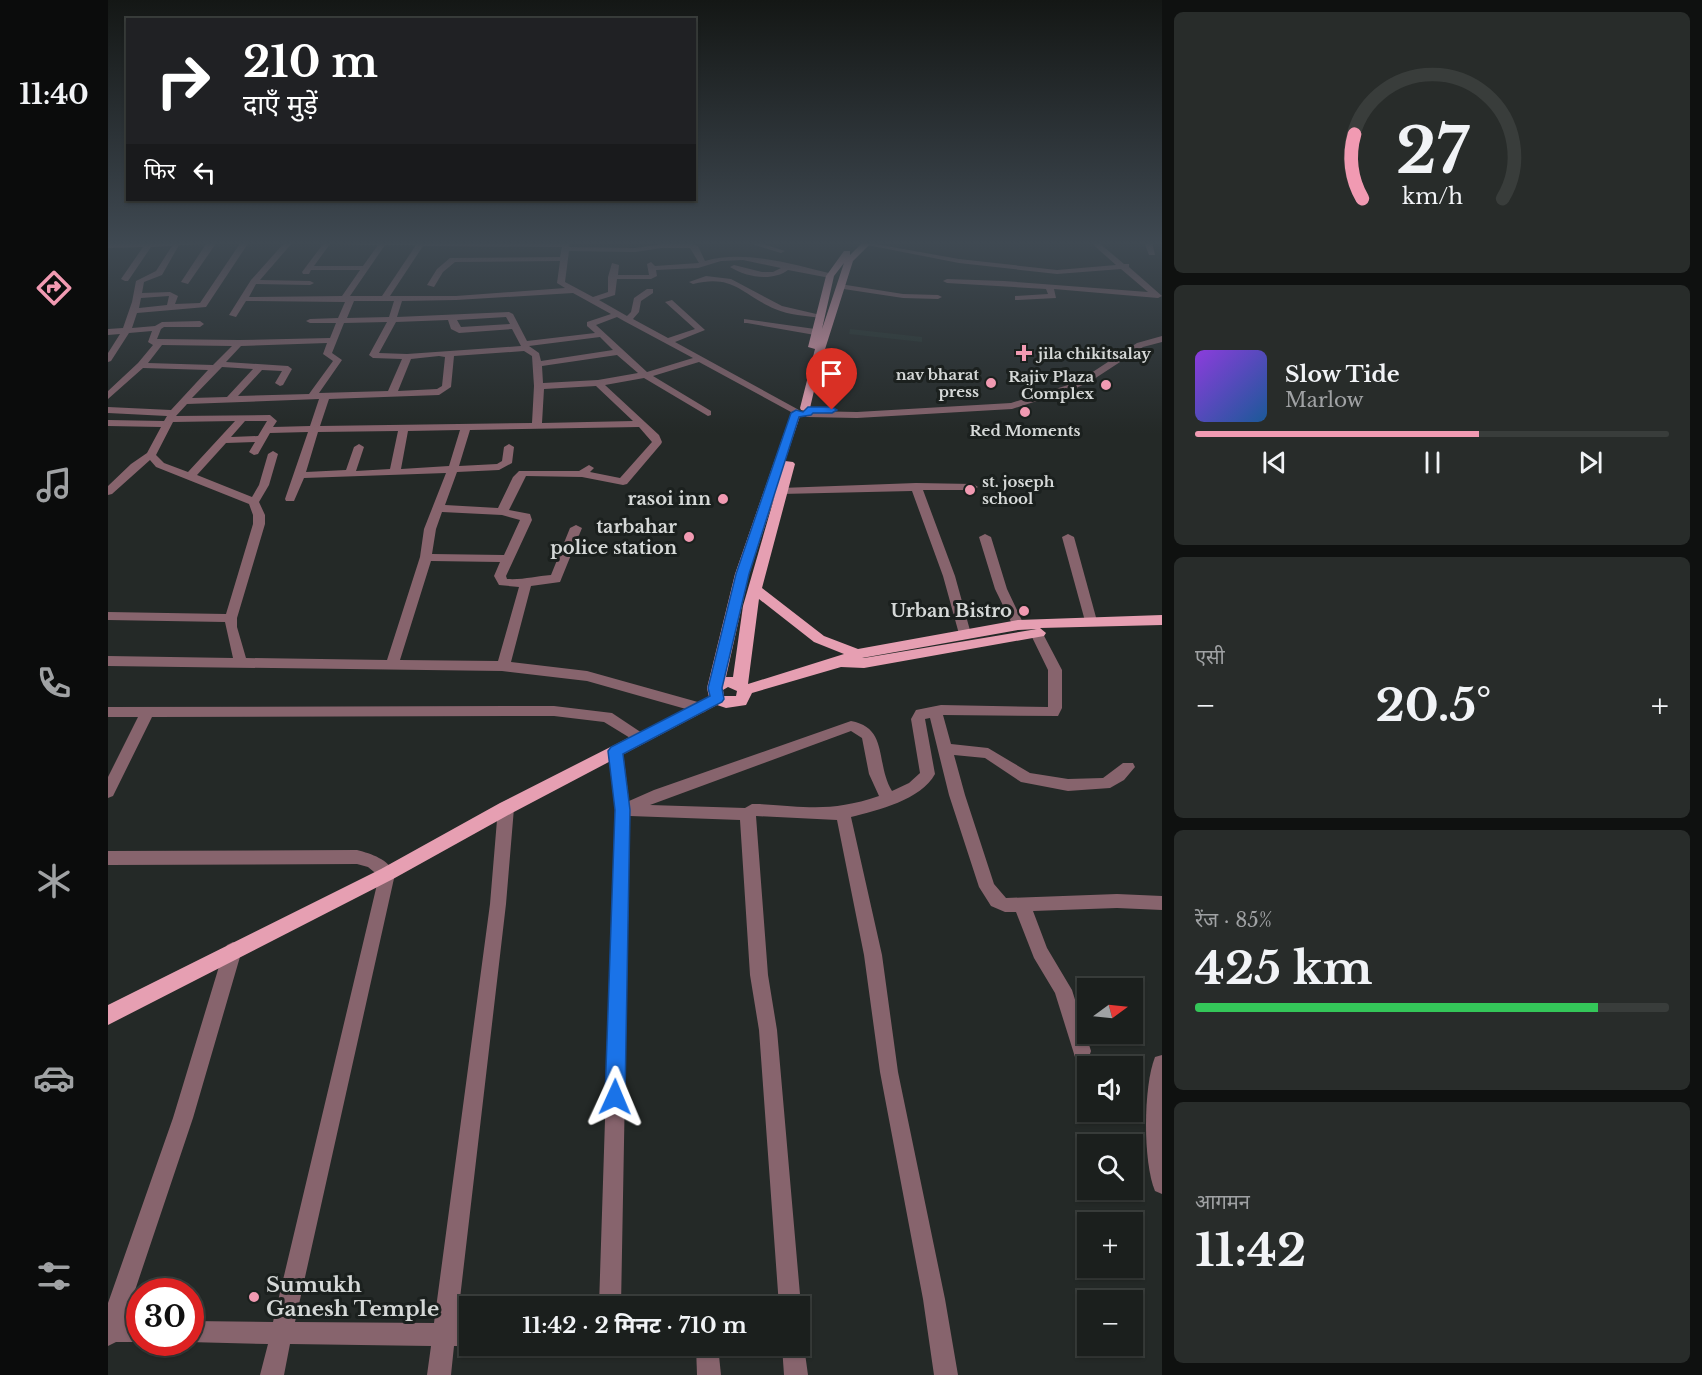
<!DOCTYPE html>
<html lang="hi">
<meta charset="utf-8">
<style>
body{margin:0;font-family:"Libre Baskerville","Noto Sans Devanagari",serif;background:#282c2a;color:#f1f3f6;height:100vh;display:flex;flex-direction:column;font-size:22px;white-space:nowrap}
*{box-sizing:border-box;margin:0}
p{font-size:20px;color:#a0a2a4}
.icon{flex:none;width:33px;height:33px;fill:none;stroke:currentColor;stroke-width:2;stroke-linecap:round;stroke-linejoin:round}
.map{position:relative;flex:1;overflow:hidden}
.side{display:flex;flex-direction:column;gap:12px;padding:12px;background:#0f1110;width:540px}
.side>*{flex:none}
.guide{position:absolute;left:18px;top:18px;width:570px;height:183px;border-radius:0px;box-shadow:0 2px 4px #0004,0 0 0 2px #393d3b;background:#202124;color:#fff;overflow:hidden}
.needle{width:39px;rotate:75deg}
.buttons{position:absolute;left:969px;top:978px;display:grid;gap:12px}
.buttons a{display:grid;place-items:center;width:66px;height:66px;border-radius:0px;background:#1b1f1d;box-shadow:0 2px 4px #0004,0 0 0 2px #393d3b;font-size:30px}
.speed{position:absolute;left:18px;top:1278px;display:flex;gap:12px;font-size:30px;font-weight:700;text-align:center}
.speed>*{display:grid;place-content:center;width:78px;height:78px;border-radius:50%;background:#1b1f1d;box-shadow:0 2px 4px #0004,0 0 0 2px #393d3b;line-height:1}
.speed .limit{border:9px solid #d22;background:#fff;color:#111}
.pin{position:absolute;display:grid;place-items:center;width:51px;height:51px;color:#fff;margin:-62px -26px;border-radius:50% 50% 50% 0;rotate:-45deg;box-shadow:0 0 6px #0007}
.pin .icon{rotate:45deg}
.me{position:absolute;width:66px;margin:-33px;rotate:1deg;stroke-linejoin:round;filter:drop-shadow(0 0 4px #0008)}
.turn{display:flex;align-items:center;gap:21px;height:126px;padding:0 18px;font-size:27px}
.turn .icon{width:78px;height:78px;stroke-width:2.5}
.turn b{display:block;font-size:42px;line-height:51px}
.then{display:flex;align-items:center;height:57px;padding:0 18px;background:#0003;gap:12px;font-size:22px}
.big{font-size:45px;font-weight:700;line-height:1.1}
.side .tile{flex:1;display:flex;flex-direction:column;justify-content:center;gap:9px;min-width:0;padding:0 21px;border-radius:9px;background:#282c2a}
.side .dial{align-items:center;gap:0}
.dial svg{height:156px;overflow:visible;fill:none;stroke:#393d3b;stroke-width:7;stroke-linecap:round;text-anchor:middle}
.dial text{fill:#f1f3f6;stroke:none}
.song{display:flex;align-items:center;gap:18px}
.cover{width:72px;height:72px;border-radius:9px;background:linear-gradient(135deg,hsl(270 70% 55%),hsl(210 70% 35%))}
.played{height:6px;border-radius:3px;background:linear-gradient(90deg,#f19ab2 60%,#393d3b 60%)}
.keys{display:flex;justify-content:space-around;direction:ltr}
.heat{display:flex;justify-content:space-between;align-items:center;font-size:33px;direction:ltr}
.charge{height:9px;border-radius:4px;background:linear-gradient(90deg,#34c759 85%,#393d3b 0)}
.trip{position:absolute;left:351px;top:1296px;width:351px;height:60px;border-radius:0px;background:#1b1f1d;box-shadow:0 2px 4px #0004,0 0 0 2px #393d3b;font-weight:700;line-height:60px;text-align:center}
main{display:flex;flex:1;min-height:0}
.tabs{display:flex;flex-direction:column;width:108px;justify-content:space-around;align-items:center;background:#0b0c0c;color:#a0a2a4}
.tabs .icon{width:42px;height:42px}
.tabs .active{color:#f19ab2}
.tabs b{font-size:27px;color:#f1f3f6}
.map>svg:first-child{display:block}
.built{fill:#28342f}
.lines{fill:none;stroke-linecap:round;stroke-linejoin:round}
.minor{fill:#87646d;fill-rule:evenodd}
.major{fill:#e69fb2;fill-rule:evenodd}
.route{fill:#1a73e8;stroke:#114b97;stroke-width:1.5}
.poi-dot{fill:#f19ab2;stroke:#1b201e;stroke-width:2}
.labels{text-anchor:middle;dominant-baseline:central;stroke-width:6;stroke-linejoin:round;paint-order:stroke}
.far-poi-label{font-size:15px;font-weight:bold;fill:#d5d8d7;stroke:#1b201e;text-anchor:start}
.poi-label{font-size:18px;font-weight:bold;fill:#d5d8d7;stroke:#1b201e;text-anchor:end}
.near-poi-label{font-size:21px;font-weight:bold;fill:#d5d8d7;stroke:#1b201e;text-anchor:start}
</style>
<main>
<nav class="tabs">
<b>11:40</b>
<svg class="icon active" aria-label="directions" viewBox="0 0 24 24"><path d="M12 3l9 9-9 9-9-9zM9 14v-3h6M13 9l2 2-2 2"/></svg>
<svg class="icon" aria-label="music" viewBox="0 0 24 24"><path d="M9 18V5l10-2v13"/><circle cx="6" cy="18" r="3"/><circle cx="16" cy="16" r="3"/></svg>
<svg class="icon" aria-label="phone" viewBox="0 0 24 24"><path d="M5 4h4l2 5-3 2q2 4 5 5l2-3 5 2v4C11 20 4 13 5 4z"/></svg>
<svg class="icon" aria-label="climate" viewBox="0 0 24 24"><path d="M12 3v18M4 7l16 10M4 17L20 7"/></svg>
<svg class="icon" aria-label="car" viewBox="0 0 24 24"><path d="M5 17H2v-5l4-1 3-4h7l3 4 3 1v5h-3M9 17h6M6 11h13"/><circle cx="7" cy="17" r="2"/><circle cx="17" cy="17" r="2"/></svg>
<svg class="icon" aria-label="filters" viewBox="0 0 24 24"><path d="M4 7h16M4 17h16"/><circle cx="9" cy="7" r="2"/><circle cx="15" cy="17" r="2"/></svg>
</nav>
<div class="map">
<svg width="1054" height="1375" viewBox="0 0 1054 1375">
<rect width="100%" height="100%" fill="#242927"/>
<polygon class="built" points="742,329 814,337 814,342 741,334"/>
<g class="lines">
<g class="minor">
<path d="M38 242H109L80 284 73 282 98 244 71 245 54 275 36 282 34 293 62 292 70 296 67 304 92 303 133 242H141L98 307 29 313 24 328 47 326 54 322 92 321 96 324 92 327H56L53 329 49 339 131 340 222 338 228 323H202L198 321 202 319 230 318 237 302 138 301 128 317 121 315 143 280 177 242H185L152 280 202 281 206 283 202 285 148 284 141 297 234 296 252 270H203L201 274H195L194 272 215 244H197L193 242H462L461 247 527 248 554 244H584L590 246 597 261C636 249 686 265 725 274V278H722L680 270C664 282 638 277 622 267L626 265 654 272H665L673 268 635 260 613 261 590 268 548 270 549 276 543 279H509L507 295 491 300 519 316 523 312 526 298 539 289H545V293L533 301 531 312 525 319 560 338 587 329 557 302 564 300 597 330 567 342 691 410 683 412 591 362 545 376 603 411V415L600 416 536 378 497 385 551 435 554 442 553 444 519 484 515 485 474 477 418 476 401 510 422 514 424 520 398 576 399 579C415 580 428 576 443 575L462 528 468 525 474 528 452 582 423 586 403 662 479 671 597 704 599 708 597 712 592 713 479 681 394 671 0 666V656L125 658 117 622 0 620V612L118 614 145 524V515L141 504 48 467 42 460 4 494 0 495V486L23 464 39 453 53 427 0 426V420L56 421 59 416 0 413V407L63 410 100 370 35 368 0 399V391L30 363 45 345 40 342 44 331 21 333 3 361 0 362V353L12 334 0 335V329L15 328 24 302 28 281 48 271 64 246 43 247 20 281H17L13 279 35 247 0 248V244ZM222 244 270 245 255 266H206ZM277 245H308L274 296H242ZM315 246 454 247 452 257 342 258 329 269 319 285 326 287 335 272 347 262 452 261 449 283 457 288 348 296H282ZM554 248H582L591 263 547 266 543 262 539 264 541 275H510L511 265 504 263 500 277V292L485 297 457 282 461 251 527 252ZM465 293 503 314 479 322V326L487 333 419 341 405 314 401 312 289 317 294 301 348 300ZM61 296 59 305 31 308 33 298ZM246 301H286L281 317 239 318ZM398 317 402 324 353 327 349 320ZM509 317 516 321 585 358 539 372 488 325ZM340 320 343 329 351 333 404 329 413 346 299 354 271 353 288 322ZM279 322 261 355 265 358 294 359 280 391 211 393 234 360 224 353 236 323ZM492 337 505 350 433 361 431 353 421 346ZM219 343 215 354 225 361 201 394 130 396 154 370 174 371 167 383 172 386 175 385 184 369 180 366 118 362 133 346ZM54 345 124 346 105 365 40 363ZM416 351 424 356 426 386 424 423 212 426 221 399 331 395 343 387 346 356ZM509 355 530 373 490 380 435 383 434 366ZM331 356 337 357 334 386 329 389 290 391 303 359ZM114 367 145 369 119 397 84 398ZM488 386 525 421 434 423 436 389ZM211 399 202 426 165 427 169 421 162 415 68 416 79 404ZM127 421 80 472 56 463 48 455 65 422ZM137 421H159L150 436 123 437ZM531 427 544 442 512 478 482 472 486 468 481 465 471 471H411L405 477 390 508 337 505 349 472 391 470 404 463 406 447 401 444 396 447 394 461 389 464 351 466 362 430ZM352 430 341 466 293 469 300 431ZM290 431 282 469 248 471 256 447 251 444 246 447 238 470 198 472 210 432ZM200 432 177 499 178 501H186L196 478 338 473 316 529 312 557 279 660 138 658 129 627V618L157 524V515L151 502 161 485 170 454 165 451 160 454 151 485 144 497 89 475 118 443 147 442 141 452 146 455 150 454 162 433ZM334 512 394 515 412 520 396 555 324 554 328 529ZM323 561 392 562 386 576 391 585 411 587 390 661 292 660Z"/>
<polygon points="637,242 649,242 677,251 673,253"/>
<polygon points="756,242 851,259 949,270 1008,265 982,242 990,242 1016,264 1021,264 1021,267 1054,296 1050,298 946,289 948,298 910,300 907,300 907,296 940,294 938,289 839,283 835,281 839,279 896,281 1040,292 1013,269 949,274 851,263 759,245"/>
<polygon points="1036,242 1044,242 1047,255 1041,255"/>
<path d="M598 276 623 279 674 306 717 316 713 318C698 316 681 315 667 309 633 294 626 274 585 284L581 282Z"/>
<polygon points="732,284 795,294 830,295 834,297 830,299 795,298 729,288 729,284"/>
<polygon points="636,319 707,329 711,332 707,335 639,323 636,323"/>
<polygon points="1054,336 1054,342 1035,347 983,381 966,389 904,409 749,418 699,417 694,414 699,411 749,412 903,403 960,385 977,377 1029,343"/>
<polygon points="808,483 865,484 870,487 865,490 815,490 847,576 863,634 862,637 852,637 851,634 835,576 804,491 673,494 668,491 673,488"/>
<polygon points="877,534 883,537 899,589 916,625 914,628 906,628 887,589 871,537"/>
<polygon points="960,534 966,537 989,621 987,624 979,624 977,621 954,537"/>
<path d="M928 629 933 630 954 670V708L950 716 835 715 843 744 880 748 922 773 960 779 995 778 1015 763H1025L1027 767 1016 780 1002 788 960 791 913 782 877 758 846 755 857 795 886 884 898 898 1009 894 1054 896V910L1009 908 925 911 939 948 964 990 983 1051 981 1057 974 1060 967 1057 947 993 926 958 908 912H897L883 906 871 887 841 795 822 718 817 719 827 774C813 800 770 810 743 817L774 955 790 1072 837 1299 850 1375H826L815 1299 772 1072 756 955 729 820 648 816 660 975 669 1030 693 1306 692 1310V1306H671L651 1030 642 975 632 820 522 816 513 1306H491L507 810 501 751 503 747H513L515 751 521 801 546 790 743 721C781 728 767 763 784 791L801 783 812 773 803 719 808 710 833 705 940 707V670L922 633ZM743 731 754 738 761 774 771 796C724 812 700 807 652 804H644L637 808 542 805Z"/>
<polygon points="446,706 504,713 537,735 539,739 537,743 532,744 496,722 446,716 44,717 5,796 0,798 0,777 30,717 0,717 0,707"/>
<path d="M398 802 403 804 406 808 398 904 349 1324H362V1346H364H346L343 1375H319L323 1346 182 1344 176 1375H152L160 1344 80 1342H82V1321L165 1322 271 876 260 867 249 864 0 865V851L249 850C264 854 280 859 287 874L187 1322 326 1323 382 904 390 808 393 804Z"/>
<polygon points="125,942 131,945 134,950 85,1118 17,1320 32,1320 32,1342 8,1342 0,1346 0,1303 65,1118 116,950 119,945"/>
<path d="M1054 1055V1194L1047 1191C1035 1163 1035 1087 1047 1057Z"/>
<polygon points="692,1337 696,1346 700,1375 676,1375 674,1346 692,1346"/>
<polygon points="588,1346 610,1346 613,1375 589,1375"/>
</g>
<g class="major">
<path d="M755 242H764L745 261 712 365 702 408 697 411 693 410 692 408 707 349 700 347 718 276 736 251H742V255ZM736 263 714 329 726 276Z"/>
<path d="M688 410 693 413 677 461 685 462 687 464 654 588 716 636 750 649 910 620 1054 615V625L932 628 938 633 936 636 756 668 733 667 644 693 638 705 618 708 609 705 404 813 285 879 0 1025V1005L273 869 392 803 601 697 599 688 627 574 683 413ZM667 495 635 606 625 677H618L641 574ZM651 599 706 642 736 654 640 684ZM929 629 756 658H754L910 630ZM620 687 629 691 628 696H616L615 690Z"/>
</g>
</g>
<linearGradient id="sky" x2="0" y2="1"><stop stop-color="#141715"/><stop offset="0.56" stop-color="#3f4952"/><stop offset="1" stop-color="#3f4952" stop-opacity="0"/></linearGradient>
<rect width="1054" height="434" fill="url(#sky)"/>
<polygon class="route" points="700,407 724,407 729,410 724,413 705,413 703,415 691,417 641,574 614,688 616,699 614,702 515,754 522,810 517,1097 514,1104 507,1107 500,1104 497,1097 507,810 500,751 503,747 602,696 600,688 628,574 683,413 688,410 695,412"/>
<g class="poi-dot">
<path d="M913 344h6v6h6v6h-6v6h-6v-6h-6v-6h6z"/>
<circle cx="883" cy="383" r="6"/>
<circle cx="998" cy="385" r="6"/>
<circle cx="917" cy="412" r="6"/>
<circle cx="862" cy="490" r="6"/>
<circle cx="615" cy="499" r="6"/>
<circle cx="581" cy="537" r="6"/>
<circle cx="916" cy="611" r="6"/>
<circle cx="146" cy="1297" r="6"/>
</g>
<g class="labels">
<g class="far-poi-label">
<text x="930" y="353">jila chikitsalay</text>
<text x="871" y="374" text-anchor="end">nav bharat<tspan x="871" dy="17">press</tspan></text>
<text x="986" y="376" text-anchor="end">Rajiv Plaza<tspan x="986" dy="17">Complex</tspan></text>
<text x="917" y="430" text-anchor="middle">Red Moments</text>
<text x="874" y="481">st. joseph<tspan x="874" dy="17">school</tspan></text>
</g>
<g class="poi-label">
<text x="603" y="499">rasoi inn</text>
<text x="569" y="527">tarbahar<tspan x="569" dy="21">police station</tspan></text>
<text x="904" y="611">Urban Bistro</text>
</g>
<g class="near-poi-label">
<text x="158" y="1285">Sumukh<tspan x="158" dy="24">Ganesh Temple</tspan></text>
</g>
</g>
</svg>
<div class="buttons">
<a><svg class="needle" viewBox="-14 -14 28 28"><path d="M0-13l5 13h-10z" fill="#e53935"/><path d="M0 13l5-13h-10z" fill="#a0a2a4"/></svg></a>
<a><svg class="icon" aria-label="sound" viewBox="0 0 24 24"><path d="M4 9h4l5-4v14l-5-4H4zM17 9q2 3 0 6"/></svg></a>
<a><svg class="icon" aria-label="search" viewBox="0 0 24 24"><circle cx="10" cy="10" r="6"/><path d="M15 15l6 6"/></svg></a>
<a>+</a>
<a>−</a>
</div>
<div class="speed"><div class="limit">30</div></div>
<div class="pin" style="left:724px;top:410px;background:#d93025"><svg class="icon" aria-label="arrive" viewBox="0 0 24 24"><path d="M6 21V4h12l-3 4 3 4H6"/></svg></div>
<svg class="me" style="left:507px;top:1097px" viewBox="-20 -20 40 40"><path d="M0-17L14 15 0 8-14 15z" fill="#1a73e8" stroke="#fff" stroke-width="4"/></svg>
<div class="trip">11:42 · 2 मिनट · 710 m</div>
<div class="guide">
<div class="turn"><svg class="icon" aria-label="right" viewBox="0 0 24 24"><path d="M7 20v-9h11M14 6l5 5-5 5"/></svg><div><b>210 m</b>दाएँ मुड़ें</div></div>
<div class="then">फिर<svg class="icon" aria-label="left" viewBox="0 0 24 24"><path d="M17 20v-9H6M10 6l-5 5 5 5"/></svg></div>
</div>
</div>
<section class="side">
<div class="tile dial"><svg viewBox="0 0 100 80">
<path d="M14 69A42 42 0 1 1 86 69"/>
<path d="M14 69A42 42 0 0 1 10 36" stroke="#f19ab2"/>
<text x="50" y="56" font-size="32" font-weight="700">27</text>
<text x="50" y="72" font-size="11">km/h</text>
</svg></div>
<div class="tile">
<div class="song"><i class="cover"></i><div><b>Slow Tide</b><p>Marlow</p></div></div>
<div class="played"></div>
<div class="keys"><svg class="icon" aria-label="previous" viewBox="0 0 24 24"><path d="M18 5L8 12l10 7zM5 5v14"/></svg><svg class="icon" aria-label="pause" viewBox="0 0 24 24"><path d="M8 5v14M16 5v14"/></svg><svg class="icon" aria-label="next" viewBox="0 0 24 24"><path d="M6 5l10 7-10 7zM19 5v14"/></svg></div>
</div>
<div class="tile"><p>एसी</p>
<div class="heat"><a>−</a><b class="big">20.5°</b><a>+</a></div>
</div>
<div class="tile"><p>रेंज · 85%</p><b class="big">425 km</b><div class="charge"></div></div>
<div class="tile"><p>आगमन</p><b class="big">11:42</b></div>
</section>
</main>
